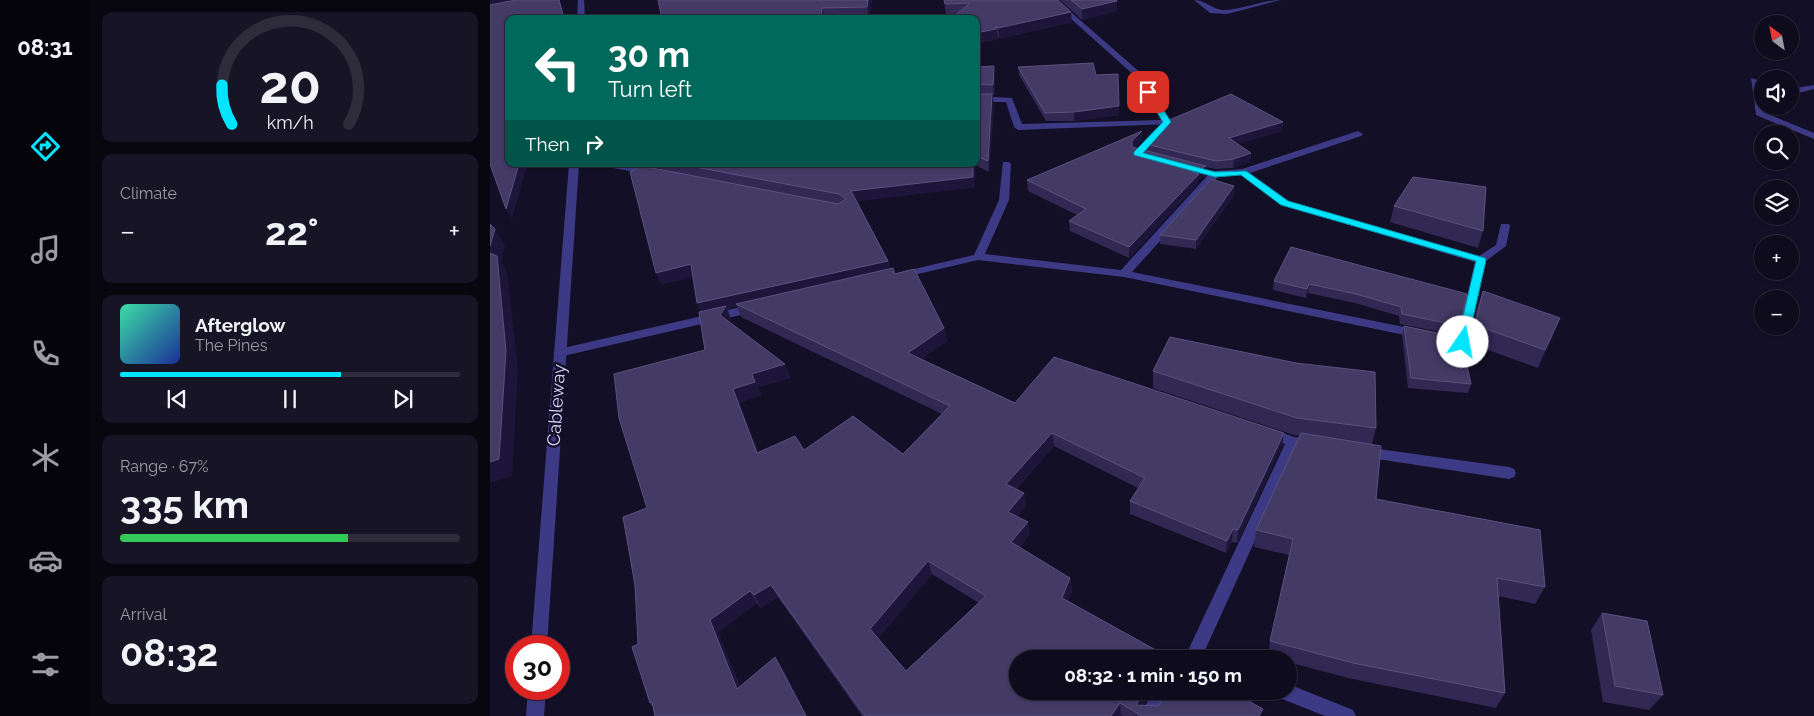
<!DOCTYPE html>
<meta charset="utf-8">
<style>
body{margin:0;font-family:Raleway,sans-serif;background:#171425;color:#f1f3f6;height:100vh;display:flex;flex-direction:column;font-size:19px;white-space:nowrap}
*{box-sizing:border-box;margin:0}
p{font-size:16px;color:#9b9ba3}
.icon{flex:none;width:28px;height:28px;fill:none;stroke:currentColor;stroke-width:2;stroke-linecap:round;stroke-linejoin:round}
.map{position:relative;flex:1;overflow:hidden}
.side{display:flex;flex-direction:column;gap:12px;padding:12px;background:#08060f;width:400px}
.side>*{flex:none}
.hud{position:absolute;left:15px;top:15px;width:475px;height:152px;border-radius:10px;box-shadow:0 1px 4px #0004,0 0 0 1px #2e2b3b;background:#00695c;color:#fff;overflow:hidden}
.needle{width:32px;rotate:328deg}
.fabs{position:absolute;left:1264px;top:15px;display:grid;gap:10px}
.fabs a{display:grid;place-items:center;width:45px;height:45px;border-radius:50%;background:#0e0b1c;box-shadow:0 1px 4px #0004,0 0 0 1px #2e2b3b;font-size:25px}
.speed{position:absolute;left:15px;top:635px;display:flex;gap:10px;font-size:25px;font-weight:700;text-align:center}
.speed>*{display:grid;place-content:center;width:65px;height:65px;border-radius:50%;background:#0e0b1c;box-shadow:0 1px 4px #0004,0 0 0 1px #2e2b3b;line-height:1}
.speed .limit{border:8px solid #d22;background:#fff;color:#111}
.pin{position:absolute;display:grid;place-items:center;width:42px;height:42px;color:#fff;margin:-21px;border-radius:10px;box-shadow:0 2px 8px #0006}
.me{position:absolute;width:55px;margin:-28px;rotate:12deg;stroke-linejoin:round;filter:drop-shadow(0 0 4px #0008)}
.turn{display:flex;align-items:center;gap:18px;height:105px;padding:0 20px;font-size:22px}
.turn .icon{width:65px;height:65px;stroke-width:2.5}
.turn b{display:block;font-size:35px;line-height:42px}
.then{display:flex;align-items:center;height:48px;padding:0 20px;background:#0003;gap:10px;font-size:19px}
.big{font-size:38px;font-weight:700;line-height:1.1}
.side .widget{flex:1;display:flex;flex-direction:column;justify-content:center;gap:8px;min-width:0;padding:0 18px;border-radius:10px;background:#171425}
.side .dial{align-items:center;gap:0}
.dial svg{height:130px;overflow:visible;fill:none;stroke:#2e2b3b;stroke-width:7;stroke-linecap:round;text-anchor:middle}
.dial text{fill:#f1f3f6;stroke:none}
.song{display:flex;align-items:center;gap:15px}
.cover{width:60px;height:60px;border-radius:8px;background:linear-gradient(135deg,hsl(160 70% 55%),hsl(230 70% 35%))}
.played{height:5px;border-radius:2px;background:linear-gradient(90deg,#00e5ff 65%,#2e2b3b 65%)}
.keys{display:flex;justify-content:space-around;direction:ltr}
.heat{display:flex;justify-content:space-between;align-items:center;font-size:28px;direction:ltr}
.charge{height:8px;border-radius:4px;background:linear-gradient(90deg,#34c759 67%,#2e2b3b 0)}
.trip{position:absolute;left:519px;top:650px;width:288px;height:50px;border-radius:25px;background:#0e0b1c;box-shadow:0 1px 4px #0004,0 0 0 1px #2e2b3b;font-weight:700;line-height:50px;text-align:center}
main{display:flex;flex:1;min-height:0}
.menu{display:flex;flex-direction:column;width:90px;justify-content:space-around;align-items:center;background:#06040b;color:#9b9ba3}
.menu .icon{width:35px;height:35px}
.menu .active{color:#00e5ff}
.menu b{font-size:22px;color:#f1f3f6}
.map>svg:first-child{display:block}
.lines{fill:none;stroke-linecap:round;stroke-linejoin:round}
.minor{fill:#3d3a85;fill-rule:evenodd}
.tertiary{fill:#3d3a85;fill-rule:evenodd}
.wall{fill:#312854;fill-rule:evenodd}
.shaded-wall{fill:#1d163a}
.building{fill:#433a66;stroke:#5a527e;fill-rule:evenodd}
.route{fill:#00e5ff;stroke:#0095a6}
.labels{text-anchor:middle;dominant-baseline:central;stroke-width:5;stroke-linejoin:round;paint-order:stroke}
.street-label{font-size:18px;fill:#d9d4ff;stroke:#130f26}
</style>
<main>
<nav class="menu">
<b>08:31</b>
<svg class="icon active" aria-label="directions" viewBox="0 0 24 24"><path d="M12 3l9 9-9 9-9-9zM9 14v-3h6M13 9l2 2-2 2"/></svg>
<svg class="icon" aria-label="music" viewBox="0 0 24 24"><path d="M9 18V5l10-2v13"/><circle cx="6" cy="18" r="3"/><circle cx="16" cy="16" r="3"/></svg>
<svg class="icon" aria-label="phone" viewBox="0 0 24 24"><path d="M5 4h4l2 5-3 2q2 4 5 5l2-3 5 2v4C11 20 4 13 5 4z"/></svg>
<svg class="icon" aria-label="climate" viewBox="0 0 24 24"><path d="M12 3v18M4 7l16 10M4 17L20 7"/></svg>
<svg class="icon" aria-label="car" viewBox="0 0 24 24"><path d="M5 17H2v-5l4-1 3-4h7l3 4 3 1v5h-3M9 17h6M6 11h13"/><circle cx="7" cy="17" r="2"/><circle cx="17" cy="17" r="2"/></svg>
<svg class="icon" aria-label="filters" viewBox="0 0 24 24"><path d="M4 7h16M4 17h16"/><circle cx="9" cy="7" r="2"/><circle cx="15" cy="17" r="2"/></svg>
</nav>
<section class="side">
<div class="widget dial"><svg viewBox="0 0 100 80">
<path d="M14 69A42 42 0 1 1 86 69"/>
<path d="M14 69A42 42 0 0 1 8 45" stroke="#00e5ff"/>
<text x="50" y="56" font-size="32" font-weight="700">20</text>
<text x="50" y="72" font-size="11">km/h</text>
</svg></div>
<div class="widget"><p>Climate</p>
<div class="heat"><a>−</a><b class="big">22°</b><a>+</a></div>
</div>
<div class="widget">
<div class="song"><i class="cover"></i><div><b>Afterglow</b><p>The Pines</p></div></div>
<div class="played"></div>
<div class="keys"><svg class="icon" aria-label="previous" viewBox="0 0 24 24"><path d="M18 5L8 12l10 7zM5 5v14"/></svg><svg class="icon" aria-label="pause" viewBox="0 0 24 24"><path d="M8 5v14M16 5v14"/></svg><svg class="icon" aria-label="next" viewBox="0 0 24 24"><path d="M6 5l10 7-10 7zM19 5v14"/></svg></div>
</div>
<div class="widget"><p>Range · 67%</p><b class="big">335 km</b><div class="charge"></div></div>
<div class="widget"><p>Arrival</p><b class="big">08:32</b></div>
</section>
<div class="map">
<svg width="1324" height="716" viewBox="0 0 1324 716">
<rect width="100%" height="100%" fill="#130f26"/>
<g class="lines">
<g class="minor">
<polygon points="560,0 567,0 652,74 681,122 680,124 528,130 524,127 516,102 486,102 486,96 522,98 532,124 671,120 646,77"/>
<path d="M704 0C716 0 723 11 737 10 755 9 772 0 791 0L737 14 720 13Z"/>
<polygon points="1261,78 1268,80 1273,112 1324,133 1324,139 1266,115"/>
<polygon points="1324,85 1324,89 1300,95 1300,89"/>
<polygon points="669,128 673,131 653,153 661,155 661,159 644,156 644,152 666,129"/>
<path d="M868 131 873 134 871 136 760 173 799 201 989 256 1006 245 1011 224H1019L1020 226 1016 246 996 261 977 345C970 347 955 345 950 339L956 335 968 337 985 262 791 205 751 175 728 177 642 272 929 330 933 331 935 334 933 337 929 338 634 277 488 260 411 278 405 275 407 273 484 255 509 200 513 162H519L521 164 519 200 495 254 631 270 718 175 696 170V166L725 171 752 169Z"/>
<path d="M112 164C125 163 157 164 167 172L162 175 117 167Z"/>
<polygon points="264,304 268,305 270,308 268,311 69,357 63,353 69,349"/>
<polygon points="779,428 804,437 827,440 829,444 827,448 822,449 807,448 711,659 694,659 795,444 774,437 772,433 774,429"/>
<polygon points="874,447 1019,467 1024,469 1026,473 1024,477 1019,479 874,457 869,456 867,452 869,448"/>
<polygon points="798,684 863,710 866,716 835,716 787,697 784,691 798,691"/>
<polygon points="665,691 685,691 668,716 648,716"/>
</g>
<g class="tertiary">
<polygon points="88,0 94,0 95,19 87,19"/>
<polygon points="79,164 89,164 57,646 41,646"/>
<polygon points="38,689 56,689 54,716 36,716"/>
</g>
</g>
<g class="wall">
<polygon points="382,0 379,16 335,17 334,19 172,19"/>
<polygon points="454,0 568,0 582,22 509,39 508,37 508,39 486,44 486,19 467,14 456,14"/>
<polygon points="570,0 626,0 627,1 627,11 592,20"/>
<path d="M486 67 505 76 504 95H502L504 104 499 172 485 165V187L367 201 398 261 400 269 454 328 457 341 431 359 525 403 792 446 747 543 742 542 736 553 640 514V501L648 488 564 446 526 489 534 493 536 506 527 517 540 534 529 548 580 578 582 591 528 691H663L653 705 771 716H633L631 715 630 716H372L288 597 271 608 267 603 228 632 250 687 293 669 317 716 163 707 160 703 148 644 157 508 215 350 211 312 207 303 203 276 171 285 170 170 167 164H486ZM247 307 251 317 452 414 413 454 314 450 268 452 249 403 271 395 268 387 301 378 239 322 241 319 237 309ZM442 574 489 603 416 671 388 638Z"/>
<polygon points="528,67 606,75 629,115 584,121 556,121 529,75"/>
<polygon points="793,122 792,131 747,144 761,153 760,162 743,168 725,169 716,167 715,176 708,179 708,184 639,258 580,231 579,221 587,215 538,191 537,180 652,140 645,148 656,151 656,144"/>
<polygon points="744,186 744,195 706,249 670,244 670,235"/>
<polygon points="904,206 993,231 988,248 900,222"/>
<polygon points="801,247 970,326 967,335 910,324 909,316 865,303 818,293 816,298 783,290 784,281"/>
<polygon points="993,291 1063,336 1048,368 979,343 987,308"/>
<polygon points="914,326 981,384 978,393 918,388 912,335"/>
<polygon points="663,371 886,428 882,444 886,499 1055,587 1045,604 1008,596 1015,693 1006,708 858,678 798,662 798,659 784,659 777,657 799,555 764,547 766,530 810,436 804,435 663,388"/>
<polygon points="1112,613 1173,695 1159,710 1113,702 1101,630"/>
</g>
<g class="shaded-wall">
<polygon points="0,0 39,0 0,7"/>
<polygon points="69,0 70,0 76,19 74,19"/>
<polygon points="378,0 382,0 379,16 377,7"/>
<polygon points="627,1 627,11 592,20 592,9"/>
<polygon points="332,8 334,19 312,19"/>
<polygon points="581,12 582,22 509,39 508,28"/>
<polygon points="506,26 508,39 486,44 486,33"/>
<polygon points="504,66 505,76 504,95 503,85"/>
<polygon points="502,94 504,104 499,172 498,161"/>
<polygon points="629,106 629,115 584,121 584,112"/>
<polygon points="793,122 792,131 738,147 739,138"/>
<polygon points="652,131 652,140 643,151 642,141"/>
<polygon points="761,153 760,162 743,168 744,159"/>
<polygon points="29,164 36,164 37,166 22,219 16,209"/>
<polygon points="483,164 485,164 485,187 364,202 361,191"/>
<polygon points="716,166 715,176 708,179 708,184 639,258 639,247 703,172"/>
<polygon points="744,186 744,195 706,249 706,240"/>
<polygon points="5,229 15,245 11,261 17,272 28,368 22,476 0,483 0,246"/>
<polygon points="398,261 401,272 246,304 247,307 237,309 241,319 236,328 213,315 207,303"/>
<polygon points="201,264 206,276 171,285 166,273"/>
<polygon points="819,284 818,293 816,298 817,289"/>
<polygon points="1070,318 1063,336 1048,368 1055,350"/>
<polygon points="454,328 457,341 421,366 418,353"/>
<polygon points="295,364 301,378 268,387 271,395 249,403 273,466 267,453 243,389 262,374"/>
<polygon points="562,433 564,446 518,497 516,484"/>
<polygon points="794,433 792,446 747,543 748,530"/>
<polygon points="534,493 536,506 521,525 518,512"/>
<polygon points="538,522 540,534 523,555 521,542"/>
<polygon points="743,529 742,542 736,553 737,541"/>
<polygon points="438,561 442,574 386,641 380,629"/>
<polygon points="580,578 582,591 574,611 572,598"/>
<polygon points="281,585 288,597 271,608 264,595"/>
<polygon points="260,591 267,603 228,632 255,701 247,689 220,620"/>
<polygon points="285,657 293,669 317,716 316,716"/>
<polygon points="655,691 663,691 648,714 646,705"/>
<polygon points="630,703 631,715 630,716 621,716"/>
</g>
<g class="building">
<polygon points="26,0 69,0 74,19 19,19 19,164 29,164 16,209 0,164 0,5"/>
<polygon points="168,0 378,0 377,7 332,8 331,16 312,19 172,19"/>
<polygon points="454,0 568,0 581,12 508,28 506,26 506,29 486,33 486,19 461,19 480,3 455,4"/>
<polygon points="581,0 626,0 627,1 592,9"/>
<polygon points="603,63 606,75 628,74 629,106 584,112 555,113 528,67"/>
<polygon points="504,66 503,85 486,84 486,67"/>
<polygon points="486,94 502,94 498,161 486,156"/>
<polygon points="741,94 793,122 739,138 761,153 744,159 726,161 656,144 677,121"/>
<polygon points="652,131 642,141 642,147 716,166 703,172 709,174 639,247 579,221 596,209 537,180"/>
<polygon points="189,164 483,164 483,177 361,191 398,261 207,303 201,264 166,273 140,172 152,166 348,204 356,199 349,194"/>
<polygon points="923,177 996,187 993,231 904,206"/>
<polygon points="721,179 744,186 706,240 670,235"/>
<polygon points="0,224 5,229 0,246"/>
<polygon points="801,247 977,294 970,326 912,314 911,307 866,294 819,284 817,289 784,281"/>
<polygon points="0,253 7,256 16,351 9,459 0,462"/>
<path d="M403 268 405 274 424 269 454 328 418 353 525 403 564 357 794 433 748 530 743 529 737 541 640 501 655 478 562 433 516 484 534 493 518 512 538 522 521 542 580 578 572 598 682 659H528V691H655L646 705 668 706 679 691H741L773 709 769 716H652L630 703 621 716H375L281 585 264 595 260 591 220 620 247 689 285 657 316 716H165L162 702 160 703 142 647 148 644 145 585 133 517 157 508 129 418 124 374 215 350 209 312 236 306 230 315 295 364 262 374 265 382 243 389 267 453 305 436 314 450 363 416 413 454 460 406 246 304ZM438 561 496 596 416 671 380 629Z"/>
<polygon points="993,291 1070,318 1055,350 985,325"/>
<polygon points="914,326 971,338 981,384 921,378"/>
<polygon points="680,337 806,363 885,372 886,428 807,418 663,371"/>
<polygon points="811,433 891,446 886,499 1050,530 1055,587 1007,578 1015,693 863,663 780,641 803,539 766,530"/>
<polygon points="1112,613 1157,621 1173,695 1125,686"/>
</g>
<polygon class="route" points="658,89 661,90 681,122 653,153 725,172 756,171 798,201 995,258 996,260 977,345 969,345 967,342 986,261 791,205 751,175 725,177 644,155 644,152 673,122 654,92"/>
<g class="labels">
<g class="street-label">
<text transform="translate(66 405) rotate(-86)">Cableway</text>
</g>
</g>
</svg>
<div class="fabs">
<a><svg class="needle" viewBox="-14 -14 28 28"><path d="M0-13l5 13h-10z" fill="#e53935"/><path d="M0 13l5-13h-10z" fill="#9b9ba3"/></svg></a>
<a><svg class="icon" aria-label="sound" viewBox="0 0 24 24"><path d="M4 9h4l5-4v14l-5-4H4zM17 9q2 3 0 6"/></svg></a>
<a><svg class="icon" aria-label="search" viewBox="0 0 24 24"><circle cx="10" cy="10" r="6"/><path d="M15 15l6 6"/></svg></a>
<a><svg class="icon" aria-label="layers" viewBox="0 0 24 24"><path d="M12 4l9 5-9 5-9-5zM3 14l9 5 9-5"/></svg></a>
<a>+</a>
<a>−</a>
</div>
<div class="speed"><div class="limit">30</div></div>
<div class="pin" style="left:658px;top:92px;background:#d93025"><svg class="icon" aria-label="arrive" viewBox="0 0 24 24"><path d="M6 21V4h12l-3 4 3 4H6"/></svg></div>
<svg class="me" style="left:973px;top:342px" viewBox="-20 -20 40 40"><circle r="19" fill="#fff"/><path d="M0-13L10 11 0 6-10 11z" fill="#00e5ff"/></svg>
<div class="trip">08:32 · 1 min · 150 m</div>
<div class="hud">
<div class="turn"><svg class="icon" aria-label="left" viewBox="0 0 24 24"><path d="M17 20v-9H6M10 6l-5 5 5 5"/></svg><div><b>30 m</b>Turn left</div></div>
<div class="then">Then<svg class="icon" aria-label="right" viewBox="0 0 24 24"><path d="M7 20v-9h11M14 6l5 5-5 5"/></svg></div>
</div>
</div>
</main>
